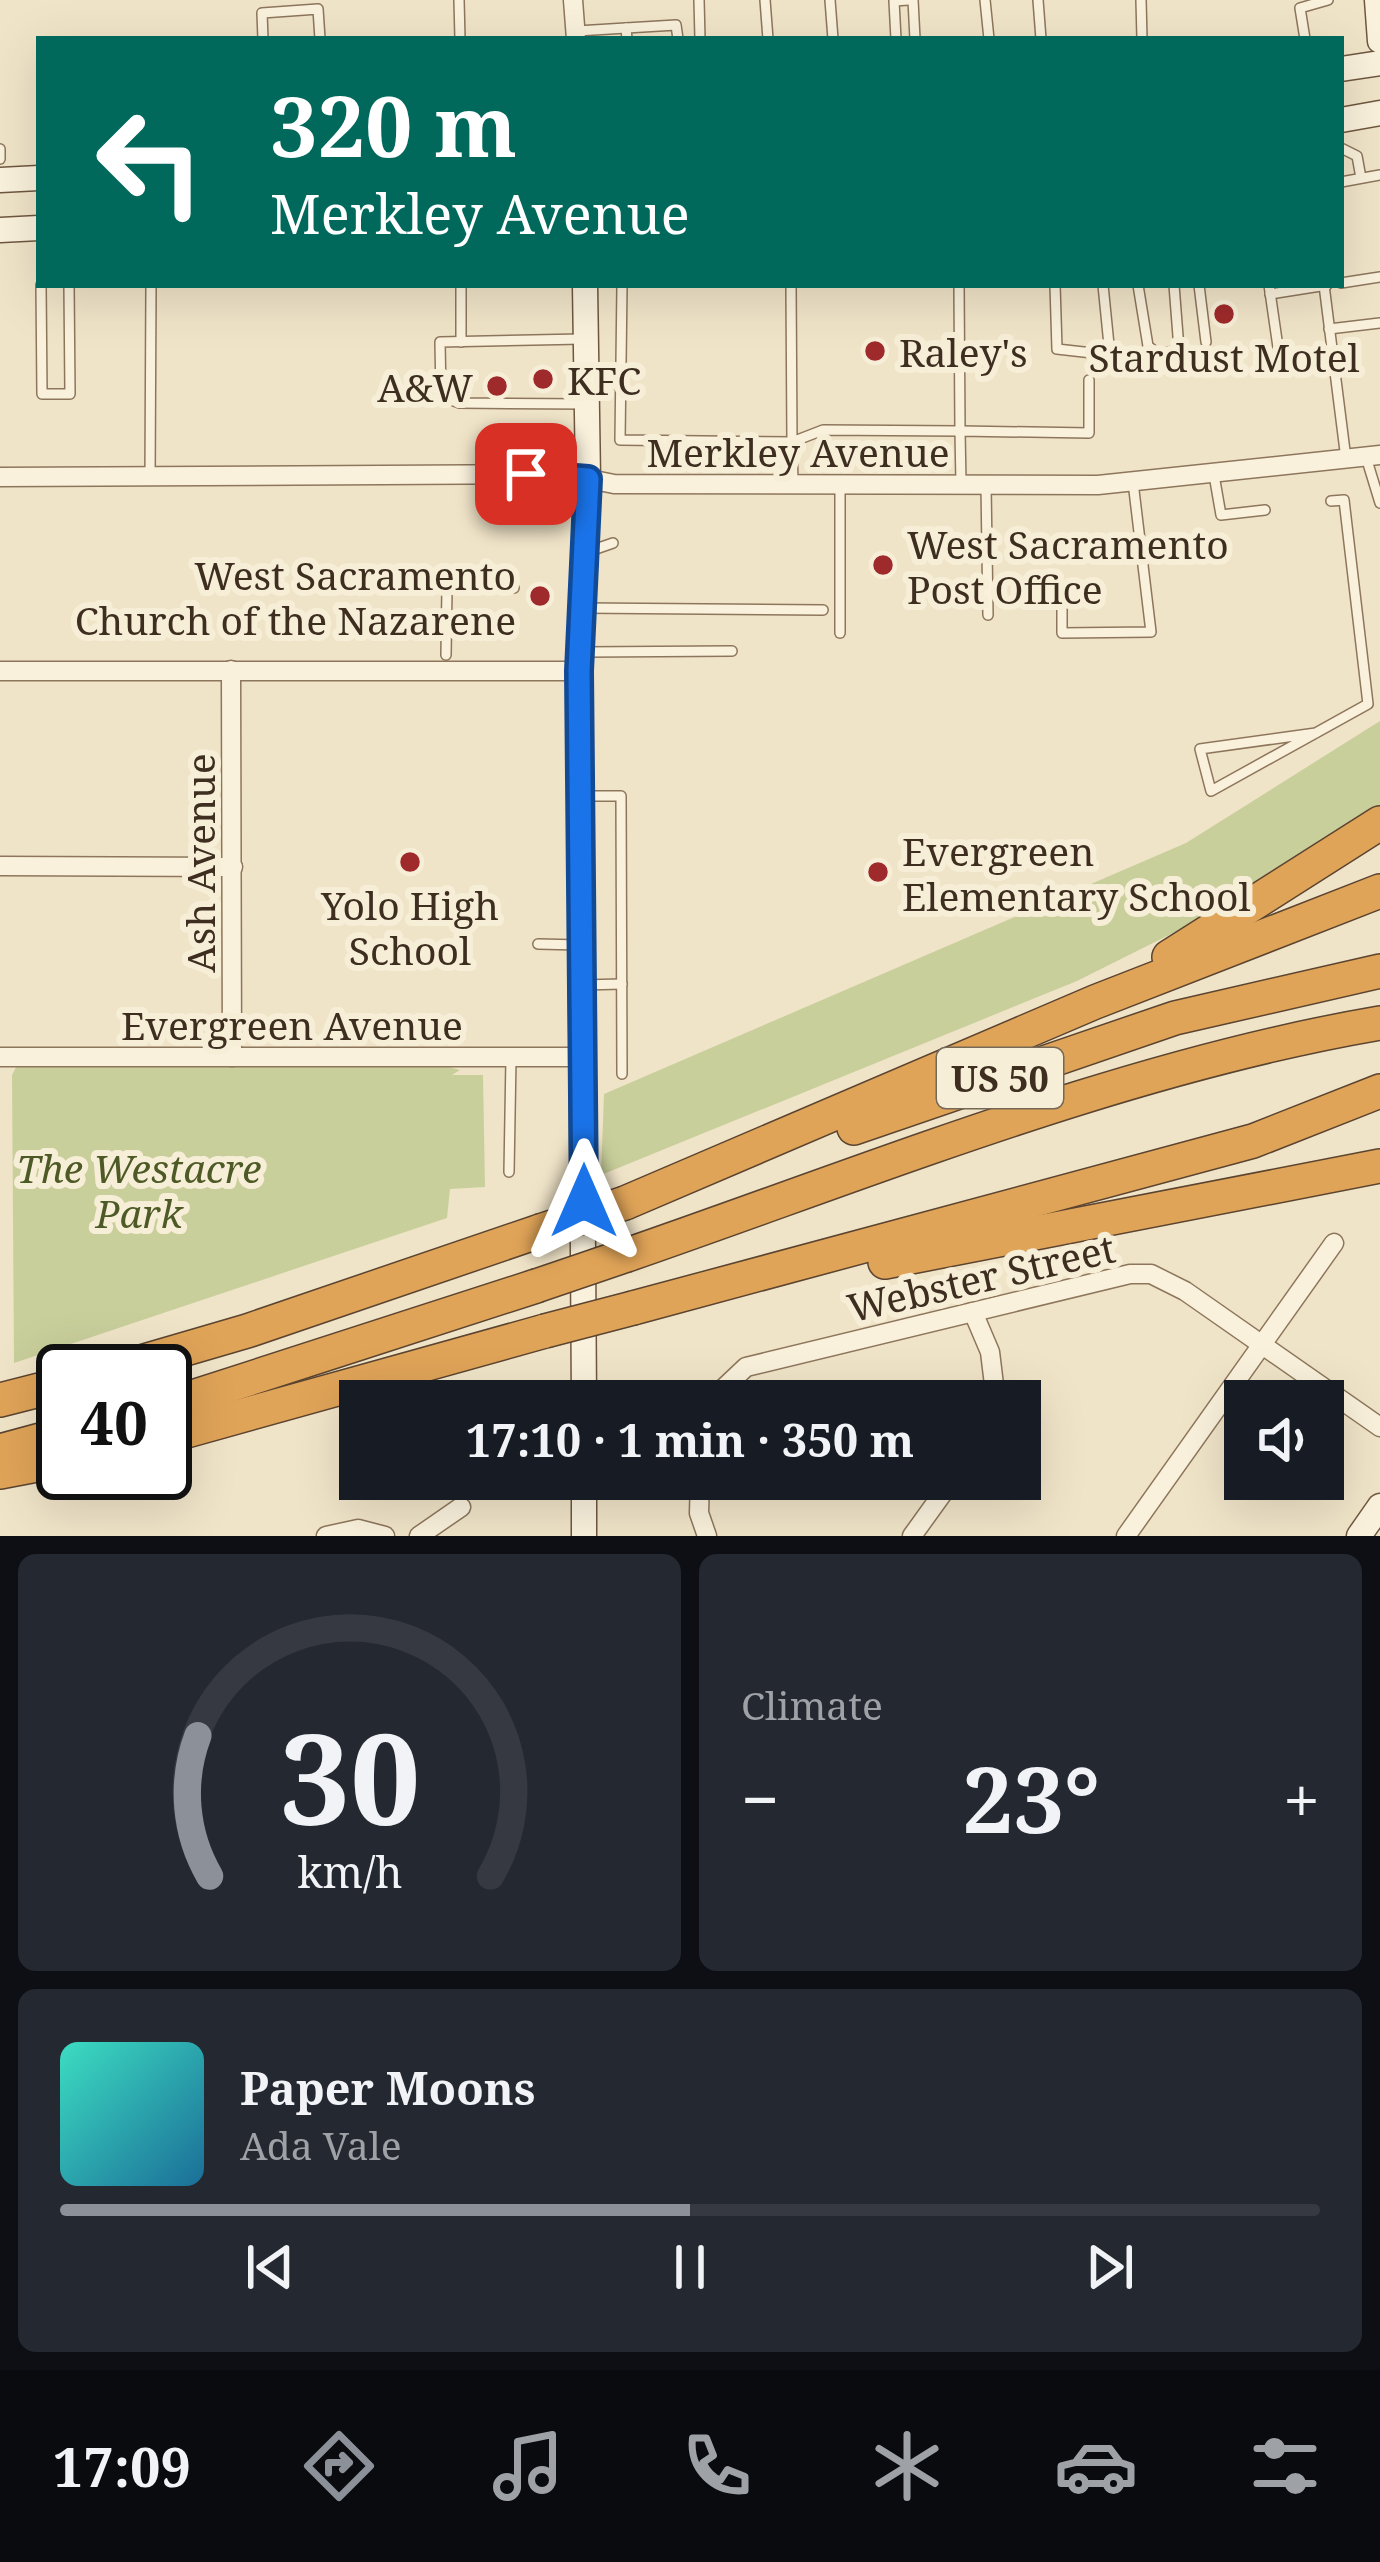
<!DOCTYPE html>
<meta charset="utf-8">
<style>
body{margin:0;font-family:"Noto Serif",serif;background:#242831;color:#f1f3f6;height:100vh;display:flex;flex-direction:column;font-size:45px;white-space:nowrap}
*{box-sizing:border-box;margin:0}
p{font-size:39px;color:#9ea1a6}
.icon{flex:none;width:66px;height:66px;fill:none;stroke:currentColor;stroke-width:2;stroke-linecap:round;stroke-linejoin:round}
.map{position:relative;height:1536px;overflow:hidden}
.sheet{display:flex;flex-direction:column;gap:18px;padding:18px;background:#0d0f14;flex:1}
.sheet>*{flex:none}
.hud{position:absolute;left:36px;top:36px;width:1308px;height:252px;border-radius:0px;box-shadow:0 12px 48px #0002;background:#00695c;color:#fff;overflow:hidden}
.tools{position:absolute;left:1224px;top:1380px;display:grid;gap:24px}
.tools a{display:grid;place-items:center;width:120px;height:120px;border-radius:0px;background:#171b24;box-shadow:0 12px 48px #0002;font-size:60px}
.speed{position:absolute;left:36px;top:1344px;display:flex;gap:24px;font-size:60px;font-weight:700;text-align:center}
.speed>*{display:grid;place-content:center;width:156px;height:156px;border-radius:50%;background:#171b24;box-shadow:0 12px 48px #0002;line-height:1}
.speed .limit{border:6px solid #111;border-radius:18px;background:#fff;color:#111}
.pin{position:absolute;display:grid;place-items:center;width:102px;height:102px;color:#fff;margin:-51px;border-radius:24px;box-shadow:0 6px 18px #0006}
.me{position:absolute;width:132px;margin:-66px;rotate:0deg;stroke-linejoin:round;filter:drop-shadow(0 0 9px #0008)}
.turn{display:flex;align-items:center;gap:42px;height:252px;padding:0 36px;font-size:54px}
.turn .icon{width:156px;height:156px;stroke-width:2.5}
.turn b{display:block;font-size:84px;line-height:102px}
.big{font-size:90px;font-weight:700;line-height:1.1}
.sheet .card{flex:1;display:flex;flex-direction:column;justify-content:center;gap:18px;min-width:0;padding:0 42px;border-radius:18px;background:#242831}
.sheet .dial{align-items:center;gap:0}
.dial svg{height:312px;overflow:visible;fill:none;stroke:#363941;stroke-width:7;stroke-linecap:round;text-anchor:middle}
.dial text{fill:#f1f3f6;stroke:none}
.song{display:flex;align-items:center;gap:36px}
.cover{width:144px;height:144px;border-radius:18px;background:linear-gradient(135deg,hsl(170 70% 55%),hsl(200 70% 35%))}
.played{height:12px;border-radius:6px;background:linear-gradient(90deg,#8c9099 50%,#363941 50%)}
.keys{display:flex;justify-content:space-around;direction:ltr}
.heat{display:flex;justify-content:space-between;align-items:center;font-size:66px;direction:ltr}
.sheet .tiles{flex:1;display:grid;gap:18px;grid-template-columns:1fr 1fr}
.card:last-child{grid-column:span 2}
.trip{position:absolute;left:339px;top:1380px;width:702px;height:120px;border-radius:0px;background:#171b24;box-shadow:0 12px 48px #0002;font-weight:700;line-height:120px;text-align:center}
.menu{display:flex;height:192px;justify-content:space-around;align-items:center;background:#090b0e;color:#9ea1a6}
.menu .icon{width:84px;height:84px}
.menu .selected{color:#8c9099}
.menu b{font-size:54px;color:#f1f3f6}
.map>svg:first-child{display:block}
.green{fill:#c9cf9b}
.lines{fill:none;stroke-linecap:round;stroke-linejoin:round}
.lane-casing{stroke:#8d765c;stroke-width:12}
.street-casing{stroke:#8d765c;stroke-width:21}
.secondary-casing{stroke:#6f573f;stroke-width:27}
.highway-casing{stroke:#5b4430;stroke-width:36}
.lane{stroke:#faf1dc;stroke-width:9}
.street{stroke:#faf1dc;stroke-width:18}
.secondary{stroke:#faf1dc;stroke-width:24}
.highway{stroke:#e0a458;stroke-width:33}
.highway-bridge-casing{stroke:#5b4430;stroke-width:36;stroke-linecap:butt}
.highway-bridge{stroke:#e0a458;stroke-width:33}
.route-casing{stroke:#114b97;stroke-width:30}
.route{stroke:#1a73e8;stroke-width:21}
.poi-dot{fill:#9e2a2b;stroke:#f7eed8;stroke-width:4.5}
.labels{text-anchor:middle;dominant-baseline:central;stroke-width:12;stroke-linejoin:round;paint-order:stroke}
.shield{fill:#f7eed8;stroke:#756857;stroke-width:3}
.shield-label{font-size:36px;font-weight:bold;fill:#3d2e20}
.poi-label{font-size:39px;fill:#3d2e20;stroke:#f7eed8;text-anchor:start}
.street-label{font-size:39px;fill:#3d2e20;stroke:#f7eed8}
.park-label{font-size:39px;font-style:italic;fill:#4d5a26;stroke:#f7eed8}
</style>
<div class="map">
<svg width="1380" height="1536" viewBox="0 0 1380 1536">
<rect width="100%" height="100%" fill="#f0e4c8"/>
<g class="green">
<polygon points="1380,721 1380,807 1207,916 1077,981 601,1175 604,1094 1186,843"/>
<polygon points="16,1067 449,1067 460,1070 452,1075 483,1075 485,1187 450,1189 447,1218 14,1363 12,1075"/>
</g>
<g class="lines">
<defs>
<g id="lane">
<polyline points="459,0 460,39"/>
<polyline points="699,0 700,39"/>
<polyline points="765,0 768,39"/>
<polyline points="830,0 833,39"/>
<polyline points="913,0 915,39"/>
<polyline points="985,0 989,39"/>
<polyline points="1038,0 1041,39"/>
<polyline points="1141,0 1142,39"/>
<polyline points="577,31 626,28"/>
<polyline points="263,39 262,13 318,9 320,39"/>
<polyline points="627,39 626,28 676,25 678,39"/>
<polyline points="896,39 894,1 909,0"/>
<polyline points="1305,39 1300,8 1328,0"/>
<polyline points="1341,148 1357,156 1361,178"/>
<polyline points="0,149 0,159"/>
<polyline points="1341,182 1380,175"/>
<polyline points="1341,283 1380,277"/>
<polyline points="41,285 42,394 70,394 69,285"/>
<polyline points="622,285 620,440 792,442 793,484"/>
<polyline points="791,285 792,442 823,430 960,431 959,285"/>
<polyline points="1055,285 1057,349 1110,355 1103,285"/>
<polyline points="1138,285 1148,346 1160,355 1179,349 1174,285"/>
<polyline points="1199,285 1206,342"/>
<polyline points="1269,285 1281,368"/>
<polyline points="1324,285 1346,459"/>
<polyline points="1270,294 1327,285"/>
<polyline points="1329,329 1380,323"/>
<polyline points="582,339 440,342 441,396 459,403 587,404"/>
<polyline points="461,342 461,288"/>
<polyline points="1366,457 1380,503"/>
<polyline points="488,474 490,440 544,432"/>
<polyline points="1214,475 1221,515 1265,510"/>
<polyline points="150,479 151,285"/>
<polyline points="961,484 960,431 1089,433 1089,380"/>
<polyline points="986,485 988,615"/>
<polyline points="590,551 613,543"/>
<polyline points="1062,605 1062,633 1151,632 1133,482"/>
<polyline points="582,608 823,610"/>
<polyline points="840,633 840,485"/>
<polyline points="585,652 732,651"/>
<polyline points="446,655 447,588 514,588"/>
<polyline points="1316,733 1200,749 1211,791 1368,704 1344,500 1331,501"/>
<polyline points="585,796 621,796 622,1074"/>
<polyline points="538,944 580,945"/>
<polyline points="582,985 622,984"/>
<polyline points="509,1172 511,1058"/>
</g>
<g id="street">
<polyline points="573,0 576,39"/>
<polyline points="0,477 564,474 614,484 1098,485 1380,455"/>
<polyline points="231,670 232,1057"/>
<polyline points="0,671 579,671"/>
<polyline points="0,866 233,867"/>
<polyline points="0,1057 585,1057"/>
<polyline points="973,1312 990,1352 996,1401"/>
<polyline points="710,1401 746,1367 1130,1274 1151,1274 1185,1291 1380,1427"/>
<polyline points="700,1479 699,1513 707,1536"/>
<polyline points="326,1536 358,1529 385,1536"/>
<polyline points="419,1536 461,1507"/>
<polyline points="912,1536 953,1479"/>
<polyline points="1126,1536 1334,1243"/>
</g>
<g id="secondary">
<polyline points="1377,0 1380,41"/>
<polyline points="1341,69 1380,63"/>
<polyline points="1341,120 1380,113"/>
<polyline points="0,180 39,178"/>
<polyline points="0,230 39,228"/>
<polyline points="584,1401 579,671 588,479 585,285"/>
<polyline points="584,1479 584,1536"/>
<polyline points="1359,1536 1380,1506"/>
</g>
<g id="highway">
<polyline points="1169,957 1380,823"/>
<polyline points="854,1128 1175,1018 1380,971"/>
<polyline points="625,1203 1095,1002 1380,891"/>
<path d="M627 1255C870 1171 1127 1066 1380 1023"/>
<polyline points="885,1262 1380,1166"/>
<polyline points="633,1308 1253,1141 1380,1091"/>
<polyline points="110,1371 247,1331 540,1231"/>
<polyline points="0,1400 63,1384"/>
<polyline points="165,1406 536,1286"/>
<polyline points="165,1437 545,1331"/>
<polyline points="0,1451 63,1434"/>
<polyline points="0,1472 63,1460"/>
</g>
</defs>
<use href="#lane" class="lane-casing"/>
<use href="#street" class="street-casing"/>
<use href="#secondary" class="secondary-casing"/>
<use href="#highway" class="highway-casing"/>
<use href="#lane" class="lane"/>
<use href="#street" class="street"/>
<use href="#secondary" class="secondary"/>
<use href="#highway" class="highway"/>
<defs>
<g id="highway-bridge">
<polyline points="540,1231 625,1203"/>
<polyline points="536,1286 627,1255"/>
<polyline points="545,1331 633,1308"/>
</g>
</defs>
<use href="#highway-bridge" class="highway-bridge-casing"/>
<use href="#highway-bridge" class="highway-bridge"/>
</g>
<g class="lines">
<defs>
<polyline id="route" points="526,474 588,479 579,671 584,1201"/>
</defs>
<use href="#route" class="route-casing"/>
<use href="#route" class="route"/>
</g>
<g class="poi-dot">
<circle cx="1224" cy="314" r="12"/>
<circle cx="875" cy="351" r="12"/>
<circle cx="543" cy="379" r="12"/>
<circle cx="497" cy="386" r="12"/>
<circle cx="883" cy="565" r="12"/>
<circle cx="540" cy="596" r="12"/>
<circle cx="410" cy="862" r="12"/>
<circle cx="878" cy="872" r="12"/>
</g>
<g class="labels">
<rect class="shield" x="937" y="1048" width="126" height="60" rx="9"/>
<g class="shield-label">
<text x="1000" y="1078">US 50</text>
</g>
<g class="poi-label">
<text x="899" y="351">Raley's</text>
<text x="1224" y="356" text-anchor="middle">Stardust Motel</text>
<text x="567" y="379">KFC</text>
<text x="473" y="386" text-anchor="end">A&amp;W</text>
<text x="907" y="543">West Sacramento<tspan x="907" dy="45">Post Office</tspan></text>
<text x="516" y="574" text-anchor="end">West Sacramento<tspan x="516" dy="45">Church of the Nazarene</tspan></text>
<text x="902" y="850">Evergreen<tspan x="902" dy="45">Elementary School</tspan></text>
<text x="410" y="904" text-anchor="middle">Yolo High<tspan x="410" dy="45">School</tspan></text>
</g>
<g class="street-label">
<text x="798" y="451">Merkley Avenue</text>
<text transform="translate(199 863) rotate(-90)">Ash Avenue</text>
<text x="292" y="1024">Evergreen Avenue</text>
<text transform="translate(981 1277) rotate(-13)">Webster Street</text>
</g>
<g class="park-label">
<text x="139" y="1167">The Westacre<tspan x="139" dy="45">Park</tspan></text>
</g>
</g>
</svg>
<div class="tools">
<a><svg class="icon" aria-label="sound" viewBox="0 0 24 24"><path d="M4 9h4l5-4v14l-5-4H4zM17 9q2 3 0 6"/></svg></a>
</div>
<div class="speed"><div class="limit">40</div></div>
<div class="pin" style="left:526px;top:474px;background:#d93025"><svg class="icon" aria-label="arrive" viewBox="0 0 24 24"><path d="M6 21V4h12l-3 4 3 4H6"/></svg></div>
<svg class="me" style="left:584px;top:1201px" viewBox="-20 -20 40 40"><path d="M0-17L14 15 0 8-14 15z" fill="#1a73e8" stroke="#fff" stroke-width="4"/></svg>
<div class="trip">17:10 · 1 min · 350 m</div>
<div class="hud">
<div class="turn"><svg class="icon" aria-label="left" viewBox="0 0 24 24"><path d="M17 20v-9H6M10 6l-5 5 5 5"/></svg><div><b>320 m</b>Merkley Avenue</div></div>
</div>
</div>
<section class="sheet">
<div class="tiles">
<div class="card dial"><svg viewBox="0 0 100 80">
<path d="M14 69A42 42 0 1 1 86 69"/>
<path d="M14 69A42 42 0 0 1 11 33" stroke="#8c9099"/>
<text x="50" y="56" font-size="32" font-weight="700">30</text>
<text x="50" y="72" font-size="11">km/h</text>
</svg></div>
<div class="card"><p>Climate</p>
<div class="heat"><a>−</a><b class="big">23°</b><a>+</a></div>
</div>
<div class="card">
<div class="song"><i class="cover"></i><div><b>Paper Moons</b><p>Ada Vale</p></div></div>
<div class="played"></div>
<div class="keys"><svg class="icon" aria-label="previous" viewBox="0 0 24 24"><path d="M18 5L8 12l10 7zM5 5v14"/></svg><svg class="icon" aria-label="pause" viewBox="0 0 24 24"><path d="M8 5v14M16 5v14"/></svg><svg class="icon" aria-label="next" viewBox="0 0 24 24"><path d="M6 5l10 7-10 7zM19 5v14"/></svg></div>
</div>
</div>
</section>
<nav class="menu">
<b>17:09</b>
<svg class="icon selected" aria-label="directions" viewBox="0 0 24 24"><path d="M12 3l9 9-9 9-9-9zM9 14v-3h6M13 9l2 2-2 2"/></svg>
<svg class="icon" aria-label="music" viewBox="0 0 24 24"><path d="M9 18V5l10-2v13"/><circle cx="6" cy="18" r="3"/><circle cx="16" cy="16" r="3"/></svg>
<svg class="icon" aria-label="phone" viewBox="0 0 24 24"><path d="M5 4h4l2 5-3 2q2 4 5 5l2-3 5 2v4C11 20 4 13 5 4z"/></svg>
<svg class="icon" aria-label="climate" viewBox="0 0 24 24"><path d="M12 3v18M4 7l16 10M4 17L20 7"/></svg>
<svg class="icon" aria-label="car" viewBox="0 0 24 24"><path d="M5 17H2v-5l4-1 3-4h7l3 4 3 1v5h-3M9 17h6M6 11h13"/><circle cx="7" cy="17" r="2"/><circle cx="17" cy="17" r="2"/></svg>
<svg class="icon" aria-label="filters" viewBox="0 0 24 24"><path d="M4 7h16M4 17h16"/><circle cx="9" cy="7" r="2"/><circle cx="15" cy="17" r="2"/></svg>
</nav>
